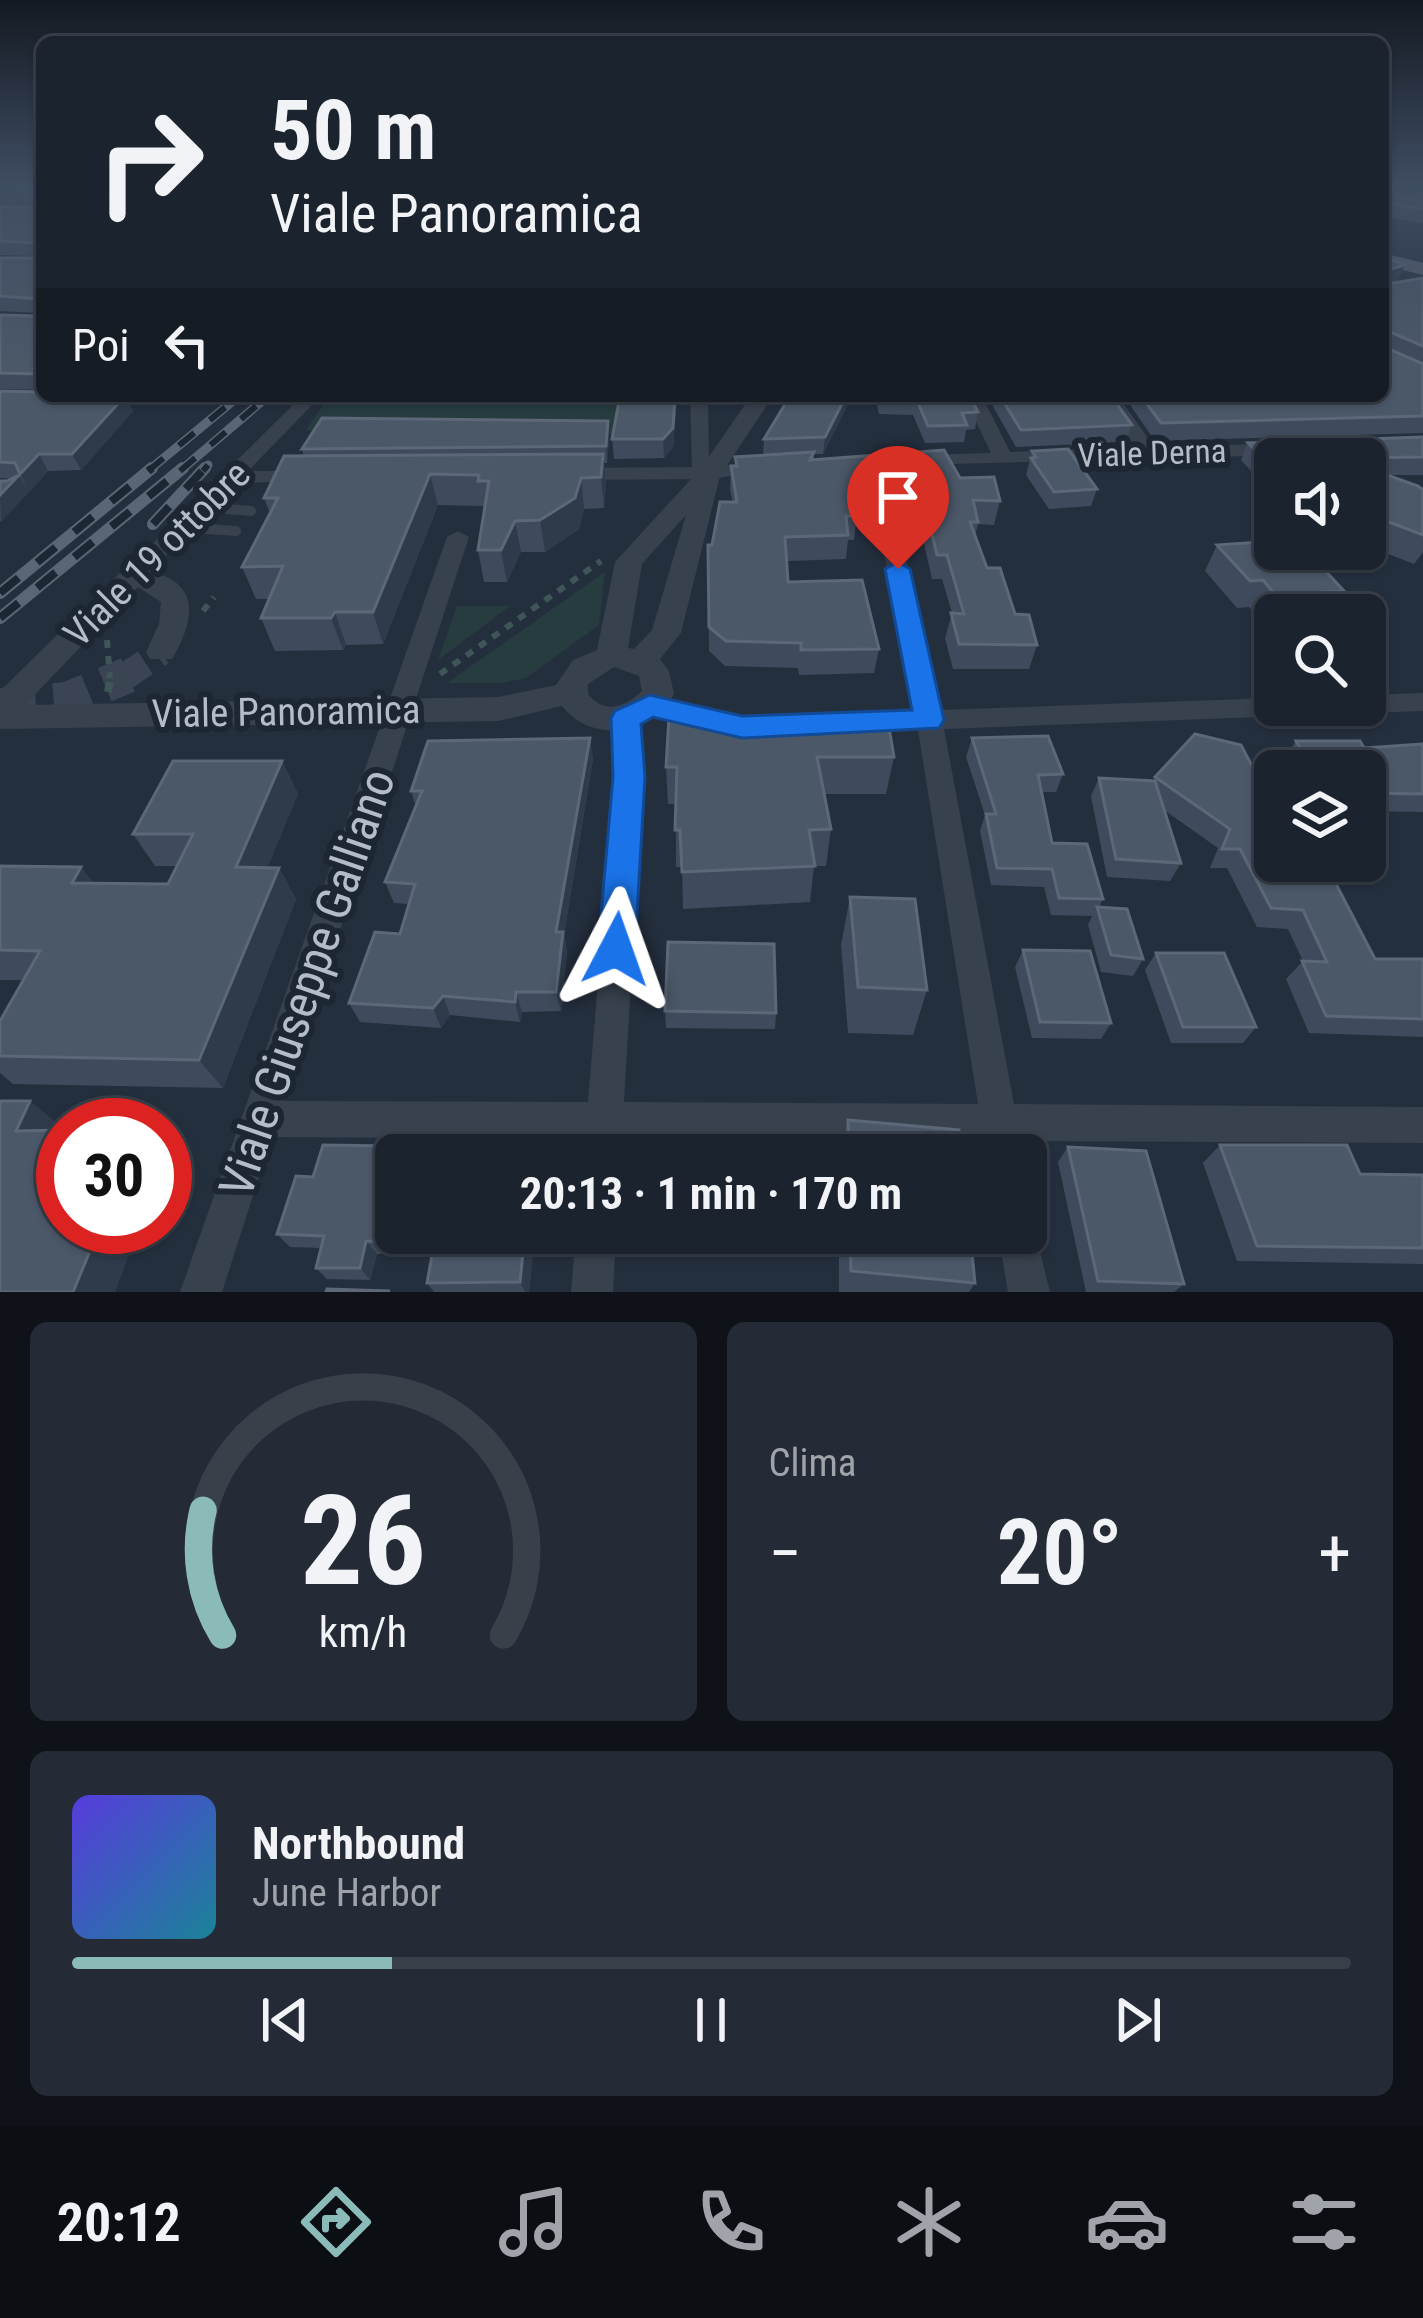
<!DOCTYPE html>
<html lang="it">
<meta charset="utf-8">
<style>
body{margin:0;font-family:"Roboto Condensed",sans-serif;background:#242b36;color:#f1f3f6;height:100vh;display:flex;flex-direction:column;font-size:45px;white-space:nowrap}
*{box-sizing:border-box;margin:0}
p{font-size:39px;color:#a0a4aa}
.icon{flex:none;width:66px;height:66px;fill:none;stroke:currentColor;stroke-width:2;stroke-linecap:round;stroke-linejoin:round}
.map{position:relative;height:1292px;overflow:hidden}
.panel{display:flex;flex-direction:column;gap:30px;padding:30px;background:#0f1319;flex:1}
.panel>*{flex:none}
.banner{position:absolute;left:36px;top:36px;width:1353px;height:366px;border-radius:18px;box-shadow:0 3px 9px #0004,0 0 0 3px #39404a;background:#1b232e;color:#f1f3f6;overflow:hidden}
.fabs{position:absolute;left:1254px;top:438px;display:grid;gap:24px}
.fabs a{display:grid;place-items:center;width:132px;height:132px;border-radius:18px;background:#1b232e;box-shadow:0 3px 9px #0004,0 0 0 3px #39404a;font-size:60px}
.speed{position:absolute;left:36px;top:1098px;display:flex;gap:24px;font-size:60px;font-weight:700;text-align:center}
.speed>*{display:grid;place-content:center;width:156px;height:156px;border-radius:50%;background:#1b232e;box-shadow:0 3px 9px #0004,0 0 0 3px #39404a;line-height:1}
.speed .limit{border:18px solid #d22;background:#fff;color:#111}
.pin{position:absolute;display:grid;place-items:center;width:102px;height:102px;color:#fff;margin:-123px -51px;border-radius:50% 50% 50% 0;rotate:-45deg;box-shadow:0 0 12px #0007}
.pin .icon{rotate:45deg}
.me{position:absolute;width:132px;margin:-66px;rotate:4deg;stroke-linejoin:round;filter:drop-shadow(0 0 9px #0008)}
.turn{display:flex;align-items:center;gap:42px;height:252px;padding:0 36px;font-size:54px}
.turn .icon{width:156px;height:156px;stroke-width:2.5}
.turn b{display:block;font-size:84px;line-height:102px}
.then{display:flex;align-items:center;height:114px;padding:0 36px;background:#0003;gap:24px;font-size:45px}
.big{font-size:90px;font-weight:700;line-height:1.1}
.panel .tile{flex:1;display:flex;flex-direction:column;justify-content:center;gap:18px;min-width:0;padding:0 42px;border-radius:18px;background:#242b36}
.panel .dial{align-items:center;gap:0}
.dial svg{height:312px;overflow:visible;fill:none;stroke:#39404a;stroke-width:7;stroke-linecap:round;text-anchor:middle}
.dial text{fill:#f1f3f6;stroke:none}
.song{display:flex;align-items:center;gap:36px}
.cover{width:144px;height:144px;border-radius:18px;background:linear-gradient(135deg,hsl(250 70% 55%),hsl(190 70% 35%))}
.played{height:12px;border-radius:6px;background:linear-gradient(90deg,#8bbbb9 25%,#39404a 25%)}
.keys{display:flex;justify-content:space-around;direction:ltr}
.heat{display:flex;justify-content:space-between;align-items:center;font-size:66px;direction:ltr}
.panel .tiles{flex:1;display:grid;gap:30px;grid-template-columns:1fr 1fr}
.tile:last-child{grid-column:span 2}
.trip{position:absolute;left:375px;top:1134px;width:672px;height:120px;border-radius:18px;background:#1b232e;box-shadow:0 3px 9px #0004,0 0 0 3px #39404a;font-weight:700;line-height:120px;text-align:center}
.dock{display:flex;height:192px;justify-content:space-around;align-items:center;background:#0b0e12;color:#a0a4aa}
.dock .icon{width:84px;height:84px}
.dock .current{color:#8bbbb9}
.dock b{font-size:54px;color:#f1f3f6}
.map>svg:first-child{display:block}
.green{fill:#263c3f}
.lines{fill:none;stroke-linecap:round;stroke-linejoin:round}
.tertiary-tunnel-far1{stroke:#3a4453;stroke-width:27;stroke-dasharray:27 14;stroke-linecap:butt}
.tertiary-tunnel{stroke:#3a4453;stroke-width:36;stroke-dasharray:36 18;stroke-linecap:butt}
.path-far1{stroke:#3f5557;stroke-width:6;stroke-dasharray:8 8;stroke-linecap:butt}
.path{stroke:#3f5557;stroke-width:8;stroke-dasharray:10 10;stroke-linecap:butt}
.service{stroke:#38414e;stroke-width:10}
.minor{fill:#38414e;fill-rule:evenodd}
.tertiary{fill:#38414e;fill-rule:evenodd}
.primary{fill:#56606e;fill-rule:evenodd}
.rail-far1-casing{stroke:#5a6575;stroke-width:9}
.rail-casing{stroke:#5a6575;stroke-width:12}
.rail-far1{stroke:#1d2633;stroke-width:6;stroke-dasharray:20;stroke-linecap:butt}
.rail{stroke:#1d2633;stroke-width:8;stroke-dasharray:24;stroke-linecap:butt}
.wall{fill:#3f4b5c}
.shaded-wall{fill:#2f3b4b}
.building{fill:#4b5868;stroke:#5c6777;stroke-width:3}
.route{fill:#1a73e8;stroke:#114b97;stroke-width:3}
.labels{text-anchor:middle;dominant-baseline:central;stroke-width:12;stroke-linejoin:round;paint-order:stroke}
.far-street-label{font-size:33px;fill:#b4bcc9;stroke:#1d2633}
.street-label{font-size:39px;fill:#b4bcc9;stroke:#1d2633}
.near-street-label{font-size:48px;fill:#b4bcc9;stroke:#1d2633}
</style>
<div class="map">
<svg width="1423" height="1292" viewBox="0 0 1423 1292">
<rect width="100%" height="100%" fill="#242f3e"/>
<g class="green">
<polygon points="329,396 623,396 615,435 306,430"/>
<polygon points="605,572 599,625 526,678 502,683 447,683"/>
<polygon points="457,606 510,606 438,660"/>
</g>
<g class="lines">
<polyline class="tertiary-tunnel-far1" points="123,678 161,652"/>
<polyline class="tertiary-tunnel" points="0,706 67,700 128,675"/>
<g class="path-far1">
<polyline points="203,611 214,597"/>
<polyline points="107,640 110,678"/>
<polyline points="440,674 601,561"/>
</g>
<polyline class="path" points="108,692 111,675"/>
<g class="service">
<polyline points="202,507 251,511"/>
<polyline points="181,527 236,531"/>
</g>
<g class="minor">
<polygon points="30,185 42,187 0,212 0,203"/>
<polygon points="302,396 321,396 248,471 305,471 315,477 312,481 237,483 140,582 124,582 121,577 124,572"/>
<polygon points="690,396 708,396 709,463 714,467 761,461 771,467 768,471 710,479 574,480 564,474 574,468 692,467"/>
<polygon points="964,396 982,396 1010,452 1136,448 1100,396 1118,396 1155,448 1277,443 1286,449 1277,455 915,465 915,457 922,455 991,453"/>
<polygon points="890,526 900,532 940,710 1275,698 1275,705 1365,705 1365,695 1423,693 1423,711 1365,713 1353,705 1349,712 1340,714 944,729 1014,1104 1423,1107 1423,1143 1021,1141 1024,1155 986,1155 984,1141 622,1139 621,1155 583,1155 584,1139 272,1137 222,1292 180,1292 447,537 458,531 469,537 284,1101 588,1102 615,777 613,718 617,711 635,711 639,718 643,777 624,1102 978,1104 918,730 857,733 848,730 844,723 848,716 914,711 880,532"/>
<polygon points="650,697 726,713 735,716 739,723 735,730 726,733 641,713 637,706 641,699"/>
<polygon points="1026,1216 1032,1219 1050,1292 1008,1292 998,1233 1026,1233"/>
<polygon points="576,1233 616,1233 613,1292 571,1292"/>
</g>
<path class="tertiary" d="M751 396H773L720 476 681 633 660 659 669 671 674 694C650 734 593 745 562 706L498 721 0 729V691L122 571C136 567 148 571 162 575 204 591 189 630 172 659H150L146 652 159 624 161 602 138 587 25 705 498 697 556 685 573 660 597 650 615 562 701 468ZM686 515 652 630 634 649 628 648 642 564ZM614 667 639 676 642 691C625 707 605 715 588 694V684Z"/>
<polygon class="primary" points="1383,253 1423,263 1423,275 1383,265"/>
<defs>
<g id="rail-far1">
<polyline points="148,471 239,396"/>
<polyline points="180,471 268,396"/>
<polyline points="203,471 208,465"/>
</g>
<g id="rail">
<polyline points="153,524 205,468"/>
<polyline points="0,593 152,468"/>
<polyline points="0,618 183,468"/>
</g>
</defs>
<use href="#rail-far1" class="rail-far1-casing"/>
<use href="#rail" class="rail-casing"/>
<use href="#rail-far1" class="rail-far1"/>
<use href="#rail" class="rail"/>
</g>
<g class="wall">
<polygon points="42,185 42,390 0,389 0,315 34,316 38,313 0,311 0,258 35,258 36,256 0,255 0,207 36,207 39,204 24,203 18,191"/>
<polygon points="1383,185 1423,185 1423,200 1403,197 1423,202 1423,223 1383,217"/>
<polygon points="1383,256 1398,280 1388,284 1423,278 1423,433 1155,441 1124,396 1383,396"/>
<polygon points="0,391 133,411 81,470 48,471 30,491 22,479 29,492 0,522 0,481 7,481 12,479 0,478"/>
<polygon points="620,396 677,396 673,448 664,458 614,459 612,439"/>
<polygon points="852,396 823,454 814,454 814,460 960,478 1000,501 994,525 978,524 975,536 987,568 1015,614 1037,645 1029,669 953,669 945,638 952,613 942,579 932,579 919,521 910,520 911,504 865,506 864,514 857,514 854,540 848,540 846,559 787,561 788,582 879,649 874,673 799,675 798,668 725,666 709,651 708,545 712,545 733,502 730,490 731,466 735,466 735,457 763,455 764,439"/>
<polygon points="875,396 970,396 978,412 975,429 966,430 964,442 925,443 913,415 879,414"/>
<polygon points="987,396 1111,396 1132,425 1126,442 1016,447"/>
<polygon points="1423,437 1423,475 1388,475 1423,490 1423,552 1414,564 1365,545 1365,459 1275,459 1275,482 1270,492 1241,460 1248,443"/>
<polygon points="609,438 607,463 604,463 606,484 604,508 584,509 579,529 545,552 521,552 507,582 484,582 478,550 484,512 483,506 438,505 383,644 346,645 343,650 275,651 261,618 269,599 256,599 242,567 270,513 264,498 304,456 302,449"/>
<polygon points="1032,451 1097,489 1091,506 1049,509 1026,475"/>
<polygon points="1217,545 1309,566 1344,591 1330,615 1275,615 1275,629 1268,630 1249,607 1237,608 1205,571"/>
<polygon points="887,716 894,757 886,794 824,794 831,829 826,866 814,866 810,902 683,909 682,867 676,867 676,804 668,804 666,767"/>
<polygon points="590,738 593,759 564,935 567,952 561,1011 522,1012 520,1022 450,1015 441,1028 360,1022 349,1003 400,934 409,904 394,903 385,882 416,807 411,791"/>
<polygon points="972,738 1063,774 1056,792 1041,792 1052,843 1103,899 1099,907 1143,959 1133,976 1101,972 1088,925 1092,916 1051,915 1044,887 991,885 980,831 985,815 966,757"/>
<polygon points="1296,741 1364,748 1423,744 1423,812 1365,811 1365,771 1291,771 1284,759"/>
<polygon points="282,761 298,794 267,868 279,868 296,899 223,1088 13,1084 0,1073 0,1021 23,980 0,980 0,866 81,867 93,883 168,884 177,866 155,866 133,834"/>
<polygon points="1155,777 1313,882 1375,959 1423,959 1423,1037 1309,1033 1286,979 1303,961 1288,929 1257,927 1227,868 1210,868 1218,848 1164,810 1181,863 1170,881 1107,877 1091,796 1099,778 1153,781"/>
<polygon points="850,897 927,990 913,1035 848,1033 841,945"/>
<polygon points="1023,950 1111,1023 1101,1039 1032,1038 1015,967"/>
<polygon points="1156,953 1256,1027 1243,1043 1171,1043 1145,970"/>
<polygon points="665,1011 776,1013 775,1029 666,1028"/>
<polygon points="848,1120 962,1155 839,1155"/>
<polygon points="1220,1145 1360,1174 1423,1175 1423,1264 1237,1261 1203,1163"/>
<polygon points="1068,1147 1184,1284 1174,1292 1086,1292 1058,1162"/>
<polygon points="401,1233 397,1254 377,1254 370,1280 327,1279 316,1268 321,1248 290,1247 277,1234"/>
<polygon points="535,1233 529,1292 434,1292 427,1283"/>
<polygon points="650,1233 724,1233 723,1249 651,1240"/>
<polygon points="839,1233 970,1233 975,1283 969,1292 839,1292"/>
</g>
<g class="shaded-wall">
<polygon points="0,185 22,185 0,198"/>
<polygon points="1405,265 1398,280 1383,284 1387,270"/>
<polygon points="126,396 133,411 81,470 72,454"/>
<polygon points="675,396 677,396 673,448 664,458 663,439"/>
<polygon points="846,396 852,396 823,454 825,437"/>
<polygon points="608,421 609,438 607,463 606,446"/>
<polygon points="39,454 48,471 30,491 20,474"/>
<polygon points="603,454 606,484 604,508 601,477"/>
<polygon points="430,474 438,505 383,644 373,612"/>
<polygon points="19,475 29,492 1,522 0,495"/>
<polygon points="581,478 584,509 579,529 545,552 540,520"/>
<polygon points="515,521 521,552 507,582 501,550"/>
<polygon points="335,612 346,645 343,650 331,618"/>
<polygon points="590,738 593,759 564,935 567,952 561,1011 556,992 556,932"/>
<polygon points="282,761 298,794 254,899 236,867"/>
<polygon points="81,867 106,899 72,883"/>
<polygon points="279,868 296,899 223,1088 199,1060"/>
<polygon points="516,992 522,1012 520,1022 515,1002"/>
<polygon points="443,996 450,1015 441,1028 433,1008"/>
<polygon points="30,1101 63,1128 50,1157 16,1131"/>
<polygon points="391,1146 397,1155 396,1174 385,1166"/>
<polygon points="396,1203 396,1233 401,1233 397,1254 387,1242"/>
<polygon points="100,1227 140,1227 115,1292 73,1292"/>
<polygon points="525,1233 535,1233 529,1292 525,1292 520,1282"/>
<polygon points="366,1241 377,1254 370,1280 360,1268"/>
</g>
<g class="building">
<polygon points="28,185 42,185 42,374 0,373 0,315 34,316 39,312 38,299 0,296 0,258 35,258 39,243 0,241 0,207 36,207 41,203 39,192 18,191"/>
<polygon points="1383,185 1388,185 1385,193 1423,202 1423,209 1383,203"/>
<polygon points="1383,256 1405,265 1387,270 1388,284 1423,278 1423,346 1388,331 1389,349 1423,364 1423,416 1161,423 1141,396 1383,396"/>
<polygon points="0,391 42,392 42,396 125,396 72,454 39,454 20,474 15,463 0,462"/>
<polygon points="620,396 675,396 673,428 663,439 612,439"/>
<polygon points="790,396 846,396 825,437 764,439"/>
<polygon points="881,396 970,396 978,412 962,413 967,425 928,426 916,398 882,398"/>
<polygon points="1000,396 1111,396 1132,425 1021,430"/>
<polygon points="322,418 608,421 606,446 302,449"/>
<polygon points="1423,437 1423,457 1275,459 1275,471 1248,443"/>
<polygon points="1068,449 1097,489 1054,492 1031,458 1036,457 1032,451"/>
<polygon points="944,450 960,478 994,477 1000,501 973,500 978,522 970,522 987,568 1000,568 1015,614 1029,615 1037,645 959,644 951,613 964,614 947,555 937,555 923,497 915,497 915,481 865,482 867,490 853,490 857,516 846,516 848,535 785,537 788,582 862,580 879,649 801,650 801,643 726,641 709,627 708,545 712,545 720,502 737,502 731,466 737,466 735,457 814,452 810,460"/>
<polygon points="603,454 601,477 581,478 575,498 540,520 515,521 501,550 478,550 489,481 478,481 479,475 430,474 373,612 335,612 331,618 261,618 283,566 242,567 278,498 264,498 284,456"/>
<polygon points="1365,467 1418,486 1423,490 1423,535 1365,513"/>
<polygon points="19,475 0,495 0,481 7,481"/>
<polygon points="1275,541 1275,549 1293,549 1309,566 1320,565 1344,591 1325,592 1331,599 1282,603 1263,580 1250,581 1217,545"/>
<polygon points="887,716 894,757 817,757 831,829 809,830 815,866 682,872 680,830 675,830 677,767 666,767 669,717"/>
<polygon points="1195,734 1241,745 1275,810 1275,861 1302,861 1313,882 1335,882 1375,959 1423,959 1423,1019 1326,1016 1302,961 1327,962 1303,910 1271,908 1240,849 1222,849 1230,829 1155,777"/>
<polygon points="1048,736 1063,774 1038,775 1052,843 1087,844 1103,899 1059,898 1052,869 997,868 986,814 996,814 972,738"/>
<polygon points="590,738 556,932 563,932 556,992 516,992 515,1002 443,996 433,1008 349,1003 375,932 400,934 415,884 385,882 422,791 411,791 428,741"/>
<polygon points="1296,741 1360,741 1364,748 1423,744 1423,794 1365,793 1365,771 1313,771"/>
<polygon points="173,761 282,761 236,867 279,868 199,1060 0,1056 0,1021 40,951 0,950 0,866 81,867 72,883 168,884 193,834 133,834"/>
<polygon points="1099,778 1155,781 1181,863 1116,859"/>
<polygon points="850,897 915,899 927,990 858,987"/>
<polygon points="1097,907 1127,909 1143,959 1111,955"/>
<polygon points="668,942 774,944 776,1013 665,1011"/>
<polygon points="1023,950 1090,951 1111,1023 1040,1022"/>
<polygon points="1156,953 1224,953 1256,1027 1183,1027"/>
<polygon points="0,1101 30,1101 16,1131 63,1130 63,1227 100,1227 73,1292 0,1292"/>
<polygon points="848,1120 959,1130 962,1155 849,1155"/>
<polygon points="323,1145 391,1146 385,1166 396,1166 396,1203 387,1242 366,1241 360,1268 316,1268 324,1236 277,1234 296,1176 313,1177"/>
<polygon points="1220,1145 1347,1145 1360,1174 1423,1175 1423,1248 1257,1246"/>
<polygon points="535,1147 534,1155 449,1155 450,1148"/>
<polygon points="1068,1147 1146,1151 1184,1284 1098,1281"/>
<polygon points="659,1149 717,1155 658,1155"/>
<polygon points="436,1233 525,1233 520,1282 427,1283"/>
<polygon points="850,1233 970,1233 975,1283 851,1271"/>
<polygon points="327,1289 390,1291 326,1292"/>
</g>
<linearGradient id="sky" x2="0" y2="1"><stop stop-color="#141a22"/><stop offset="0.51" stop-color="#3f4d63"/><stop offset="1" stop-color="#3f4d63" stop-opacity="0"/></linearGradient>
<rect width="1423" height="366" fill="url(#sky)"/>
<polygon class="route" points="898,562 910,569 944,720 939,728 742,738 653,717 641,724 645,777 635,949 629,961 616,966 604,961 598,949 613,777 611,718 615,711 650,695 742,716 912,710 885,569"/>
<g class="labels">
<g class="far-street-label">
<text transform="translate(1152 453) rotate(-2)">Viale Derna</text>
</g>
<g class="street-label">
<text transform="translate(157 554) rotate(-45)">Viale 19 ottobre</text>
<text transform="translate(286 712) rotate(-1)">Viale Panoramica</text>
</g>
<g class="near-street-label">
<text transform="translate(307 983) rotate(-71)">Viale Giuseppe Galliano</text>
</g>
</g>
</svg>
<div class="fabs">
<a><svg class="icon" aria-label="sound" viewBox="0 0 24 24"><path d="M4 9h4l5-4v14l-5-4H4zM17 9q2 3 0 6"/></svg></a>
<a><svg class="icon" aria-label="search" viewBox="0 0 24 24"><circle cx="10" cy="10" r="6"/><path d="M15 15l6 6"/></svg></a>
<a><svg class="icon" aria-label="layers" viewBox="0 0 24 24"><path d="M12 4l9 5-9 5-9-5zM3 14l9 5 9-5"/></svg></a>
</div>
<div class="speed"><div class="limit">30</div></div>
<div class="pin" style="left:898px;top:569px;background:#d93025"><svg class="icon" aria-label="arrive" viewBox="0 0 24 24"><path d="M6 21V4h12l-3 4 3 4H6"/></svg></div>
<svg class="me" style="left:616px;top:949px" viewBox="-20 -20 40 40"><path d="M0-17L14 15 0 8-14 15z" fill="#1a73e8" stroke="#fff" stroke-width="4"/></svg>
<div class="trip">20:13 · 1 min · 170 m</div>
<div class="banner">
<div class="turn"><svg class="icon" aria-label="right" viewBox="0 0 24 24"><path d="M7 20v-9h11M14 6l5 5-5 5"/></svg><div><b>50 m</b>Viale Panoramica</div></div>
<div class="then">Poi<svg class="icon" aria-label="left" viewBox="0 0 24 24"><path d="M17 20v-9H6M10 6l-5 5 5 5"/></svg></div>
</div>
</div>
<section class="panel">
<div class="tiles">
<div class="tile dial"><svg viewBox="0 0 100 80">
<path d="M14 69A42 42 0 1 1 86 69"/>
<path d="M14 69A42 42 0 0 1 9 37" stroke="#8bbbb9"/>
<text x="50" y="56" font-size="32" font-weight="700">26</text>
<text x="50" y="72" font-size="11">km/h</text>
</svg></div>
<div class="tile"><p>Clima</p>
<div class="heat"><a>−</a><b class="big">20°</b><a>+</a></div>
</div>
<div class="tile">
<div class="song"><i class="cover"></i><div><b>Northbound</b><p>June Harbor</p></div></div>
<div class="played"></div>
<div class="keys"><svg class="icon" aria-label="previous" viewBox="0 0 24 24"><path d="M18 5L8 12l10 7zM5 5v14"/></svg><svg class="icon" aria-label="pause" viewBox="0 0 24 24"><path d="M8 5v14M16 5v14"/></svg><svg class="icon" aria-label="next" viewBox="0 0 24 24"><path d="M6 5l10 7-10 7zM19 5v14"/></svg></div>
</div>
</div>
</section>
<nav class="dock">
<b>20:12</b>
<svg class="icon current" aria-label="directions" viewBox="0 0 24 24"><path d="M12 3l9 9-9 9-9-9zM9 14v-3h6M13 9l2 2-2 2"/></svg>
<svg class="icon" aria-label="music" viewBox="0 0 24 24"><path d="M9 18V5l10-2v13"/><circle cx="6" cy="18" r="3"/><circle cx="16" cy="16" r="3"/></svg>
<svg class="icon" aria-label="phone" viewBox="0 0 24 24"><path d="M5 4h4l2 5-3 2q2 4 5 5l2-3 5 2v4C11 20 4 13 5 4z"/></svg>
<svg class="icon" aria-label="climate" viewBox="0 0 24 24"><path d="M12 3v18M4 7l16 10M4 17L20 7"/></svg>
<svg class="icon" aria-label="car" viewBox="0 0 24 24"><path d="M5 17H2v-5l4-1 3-4h7l3 4 3 1v5h-3M9 17h6M6 11h13"/><circle cx="7" cy="17" r="2"/><circle cx="17" cy="17" r="2"/></svg>
<svg class="icon" aria-label="filters" viewBox="0 0 24 24"><path d="M4 7h16M4 17h16"/><circle cx="9" cy="7" r="2"/><circle cx="15" cy="17" r="2"/></svg>
</nav>
